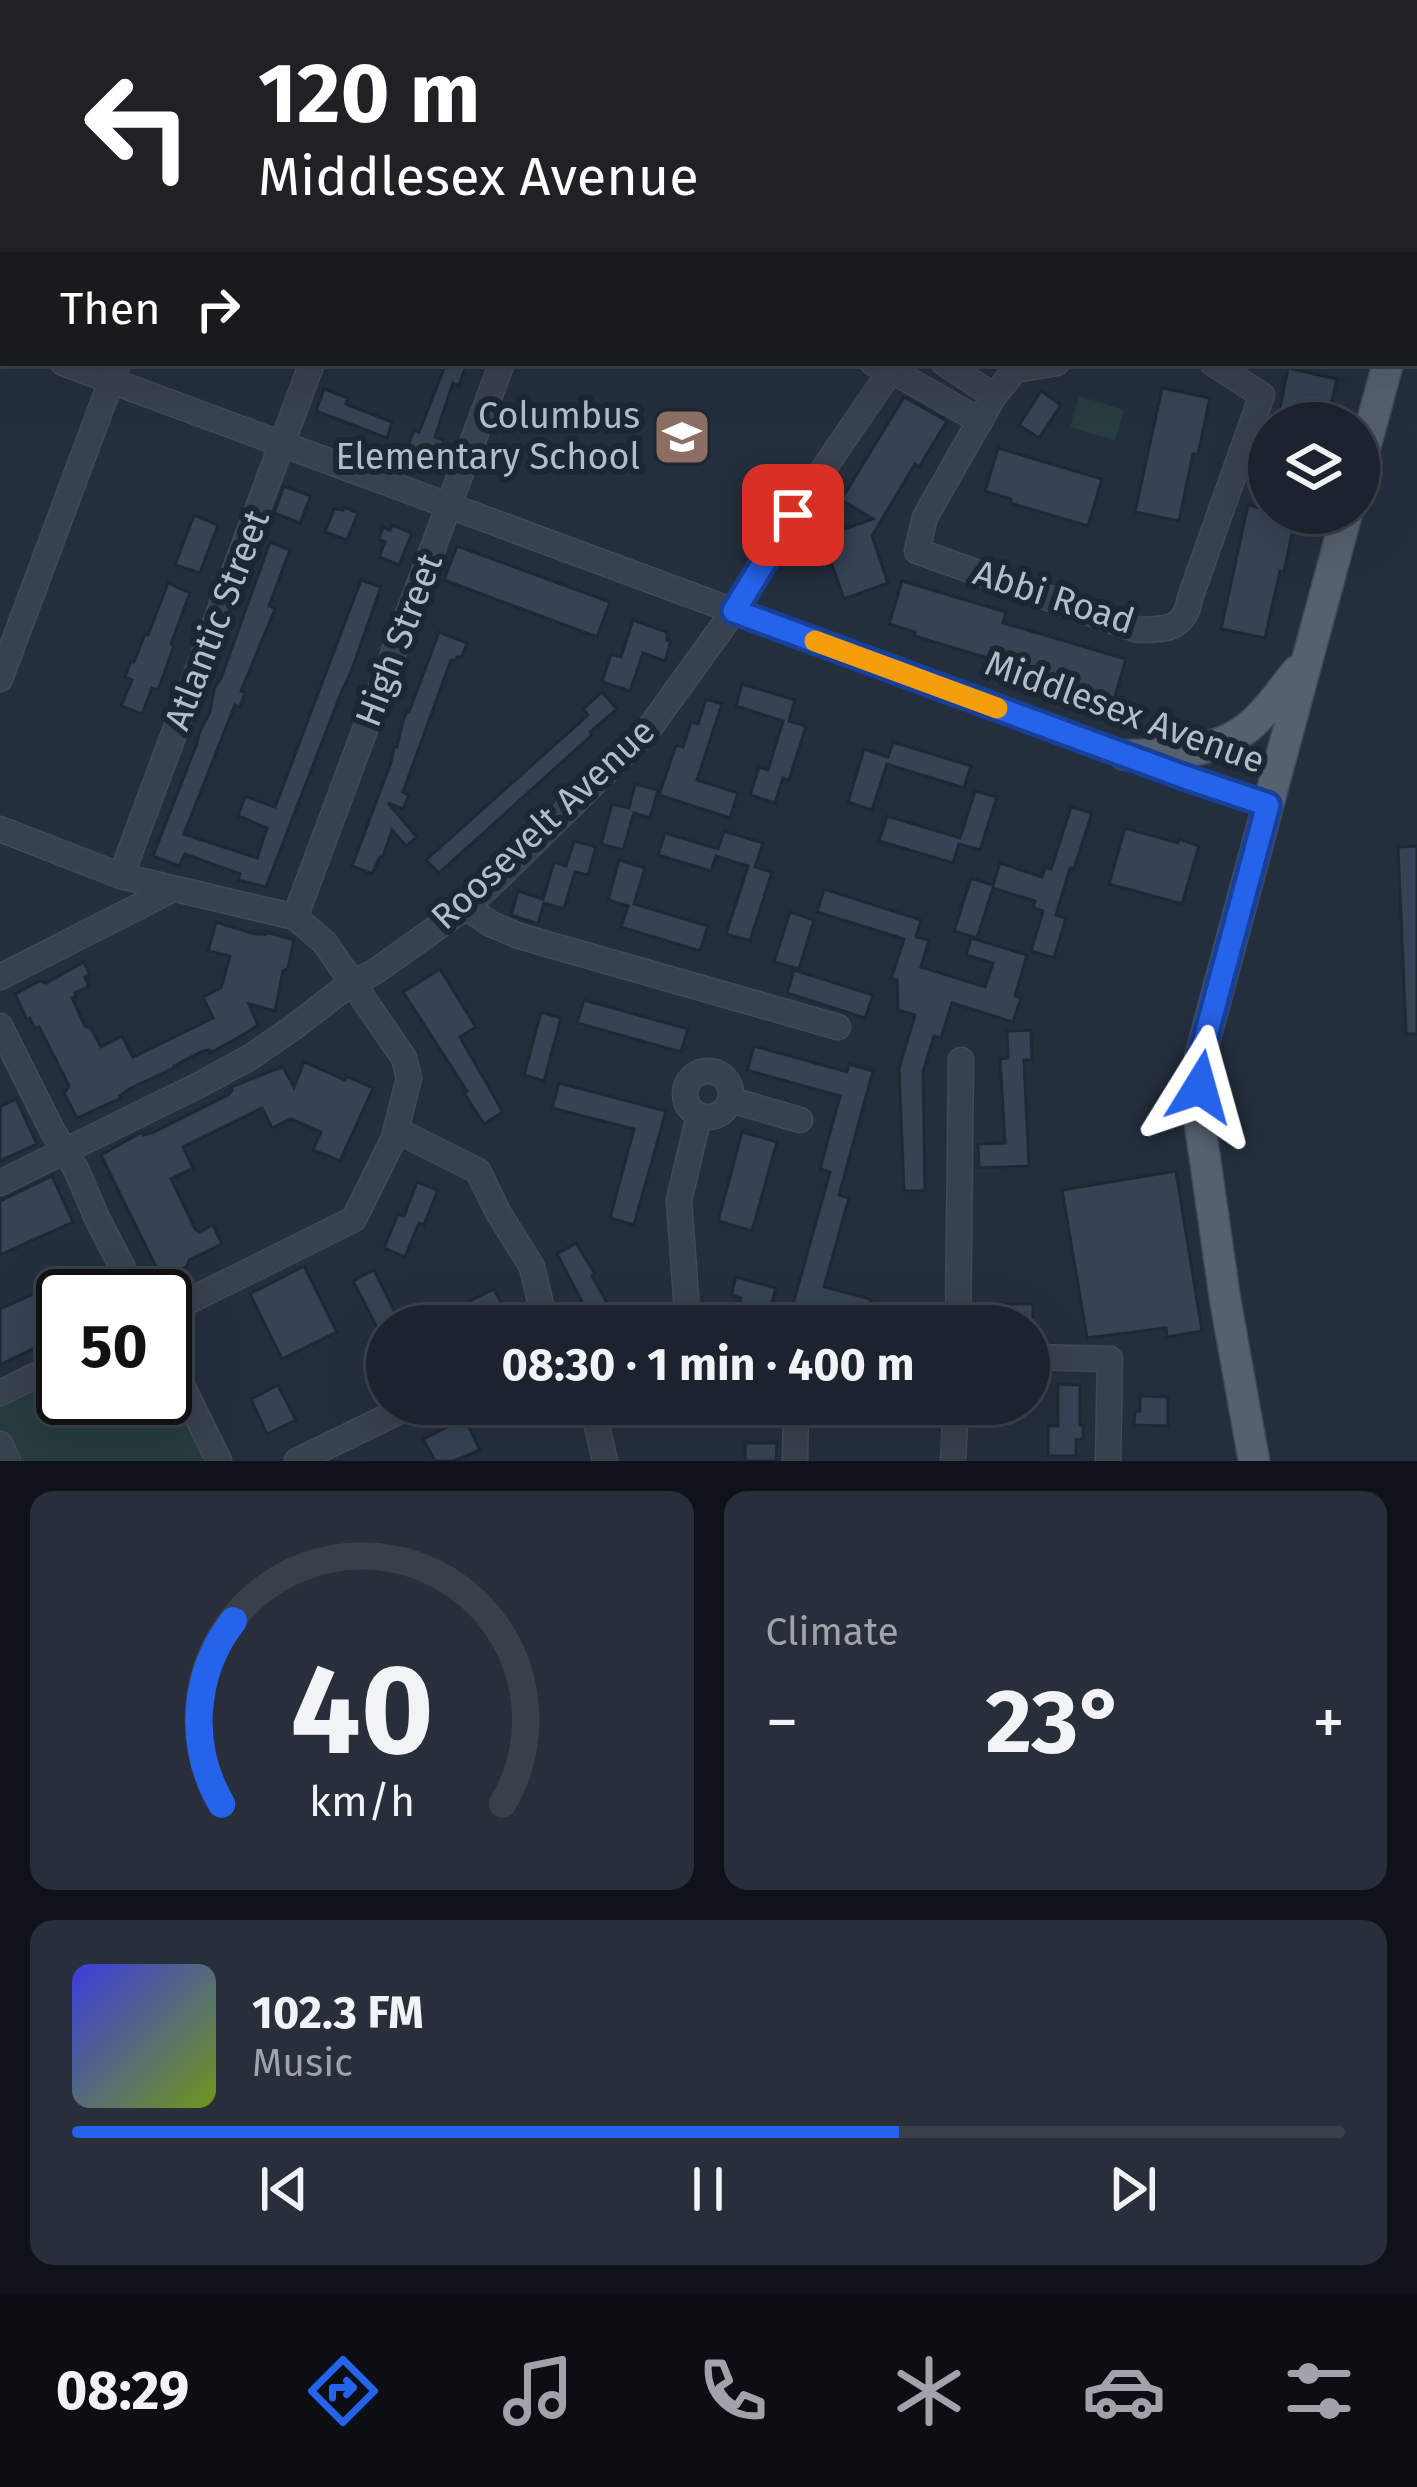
<!DOCTYPE html>
<meta charset="utf-8">
<style>
body{margin:0;font-family:"Fira Sans",sans-serif;background:#282f3a;color:#f1f3f6;height:100vh;display:flex;flex-direction:column;font-size:45px;white-space:nowrap}
*{box-sizing:border-box;margin:0}
p{font-size:39px;color:#a0a4aa}
.icon{flex:none;width:66px;height:66px;fill:none;stroke:currentColor;stroke-width:2;stroke-linecap:round;stroke-linejoin:round}
.map{position:relative;height:1461px;overflow:hidden}
.drawer{display:flex;flex-direction:column;gap:30px;padding:30px;background:#0f1319;flex:1}
.drawer>*{flex:none}
.guide{position:absolute;left:0px;top:0px;width:1419px;height:366px;box-shadow:0 12px 48px #0002,0 0 0 3px #39404a;background:#202124;color:#fff;overflow:hidden}
.buttons{position:absolute;left:1248px;top:402px;display:grid;gap:24px}
.buttons a{display:grid;place-items:center;width:132px;height:132px;border-radius:50%;background:#1b232e;box-shadow:0 12px 48px #0002,0 0 0 3px #39404a;font-size:60px}
.speed{position:absolute;left:36px;top:1269px;display:flex;gap:24px;font-size:60px;font-weight:700;text-align:center}
.speed>*{display:grid;place-content:center;width:156px;height:156px;border-radius:50%;background:#1b232e;box-shadow:0 12px 48px #0002,0 0 0 3px #39404a;line-height:1}
.speed .limit{border:6px solid #111;border-radius:18px;background:#fff;color:#111}
.pin{position:absolute;display:grid;place-items:center;width:102px;height:102px;color:#fff;margin:-51px;border-radius:24px;box-shadow:0 6px 18px #0006}
.me{position:absolute;width:132px;margin:-66px;rotate:8deg;stroke-linejoin:round;filter:drop-shadow(0 0 9px #0008)}
.turn{display:flex;align-items:center;gap:42px;height:252px;padding:0 60px;font-size:54px}
.turn .icon{width:156px;height:156px;stroke-width:2.5}
.turn b{display:block;font-size:84px;line-height:102px}
.then{display:flex;align-items:center;height:114px;padding:0 60px;background:#0003;gap:24px;font-size:45px}
.big{font-size:90px;font-weight:700;line-height:1.1}
.drawer .tile{flex:1;display:flex;flex-direction:column;justify-content:center;gap:18px;min-width:0;padding:0 42px;border-radius:24px;background:#282f3a}
.drawer .dial{align-items:center;gap:0}
.dial svg{height:312px;overflow:visible;fill:none;stroke:#39404a;stroke-width:7;stroke-linecap:round;text-anchor:middle}
.dial text{fill:#f1f3f6;stroke:none}
.song{display:flex;align-items:center;gap:36px}
.cover{width:144px;height:144px;border-radius:18px;background:linear-gradient(135deg,hsl(240 70% 55%),hsl(80 70% 35%))}
.played{height:12px;border-radius:6px;background:linear-gradient(90deg,#2563eb 65%,#39404a 65%)}
.keys{display:flex;justify-content:space-around;direction:ltr}
.heat{display:flex;justify-content:space-between;align-items:center;font-size:66px;direction:ltr}
.drawer .tiles{flex:1;display:grid;gap:30px;grid-template-columns:1fr 1fr}
.tile:last-child{grid-column:span 2}
.trip{position:absolute;left:366px;top:1305px;width:684px;height:120px;border-radius:60px;background:#1b232e;box-shadow:0 12px 48px #0002,0 0 0 3px #39404a;font-weight:700;line-height:120px;text-align:center}
.dock{display:flex;height:192px;justify-content:space-around;align-items:center;background:#0b0e12;color:#a0a4aa}
.dock .icon{width:84px;height:84px}
.dock .on{color:#2563eb}
.dock b{font-size:54px;color:#f1f3f6}
.map>svg:first-child{display:block}
.green{fill:#263c3f}
.building{fill:#364354;stroke:#1f2835;stroke-width:3}
.lines{fill:none;stroke-linecap:round;stroke-linejoin:round}
.minor-casing{stroke:#414a57;stroke-width:27}
.major-casing{stroke:#414a57;stroke-width:33}
.minor{stroke:#38414e;stroke-width:24}
.major{stroke:#56606e;stroke-width:30}
.route-casing{stroke:#184099;stroke-width:30}
.route{stroke:#2563eb;stroke-width:21}
.slow{stroke:#f59e0b;stroke-width:21}
.labels{text-anchor:middle;dominant-baseline:central;stroke-width:12;stroke-linejoin:round;paint-order:stroke}
.poi-label{font-size:36px;fill:#b4bcc9;stroke:#1d2633;text-anchor:end}
.street-label{font-size:36px;fill:#b4bcc9;stroke:#1d2633}
</style>
<div class="map">
<svg width="1417" height="1461" viewBox="0 0 1417 1461">
<rect width="100%" height="100%" fill="#242f3e"/>
<g class="green">
<polygon points="1079,396 1124,410 1115,440 1070,427"/>
<polygon points="165,1352 218,1461 5,1461 0,1450 0,1397 63,1369 63,1398 165,1398"/>
</g>
<g class="building">
<polygon points="446,363 467,363 459,386 453,383 435,437 444,440 438,458 408,446 414,430 419,432"/>
<polygon points="1288,368 1337,379 1327,423 1277,423"/>
<polygon points="1162,388 1210,398 1198,454 1193,454 1179,521 1135,512"/>
<polygon points="324,389 348,398 346,404 392,422 387,438 316,411"/>
<polygon points="1041,391 1061,405 1039,438 1019,425"/>
<polygon points="904,397 947,421 919,467 915,464 872,536 888,583 844,599 822,537 873,519 841,500"/>
<polygon points="998,448 1102,479 1088,526 1010,503 1011,499 985,491"/>
<polygon points="284,486 311,496 300,523 274,513"/>
<polygon points="1248,505 1269,510 1269,513 1296,515 1284,572 1280,571 1265,638 1221,629"/>
<polygon points="344,507 358,513 347,540 325,532 334,509 343,510"/>
<polygon points="194,515 218,525 200,573 175,565"/>
<polygon points="392,525 412,533 399,565 379,557 385,542 379,539 383,527 390,530"/>
<polygon points="270,542 290,550 269,606 275,609 241,691 245,693 240,707 235,705 184,834 257,858 267,828 238,816 245,796 275,807 361,580 381,587 351,672 341,693 266,887 238,880 240,874 185,854 179,866 153,856 197,743 199,733 210,712 214,689 221,678"/>
<polygon points="457,546 610,602 597,637 444,580"/>
<polygon points="902,581 1006,612 1003,623 1126,659 1112,707 1033,683 1035,679 1009,671 1011,665 914,636 915,632 889,624"/>
<polygon points="168,583 190,593 171,644 174,646 158,690 152,688 142,714 121,706 132,680 125,677 131,661 134,662 145,634 148,635"/>
<polygon points="633,620 667,632 667,640 671,641 665,661 643,653 630,691 602,682 611,654 621,657"/>
<polygon points="439,632 467,643 462,657 457,657 455,661 451,660 403,792 409,795 403,809 388,803 417,837 406,846 392,830 383,857 380,857 372,874 352,866 391,762 394,746 397,747 403,721 407,711 409,712"/>
<polygon points="742,684 795,700 789,721 806,726 789,780 783,778 775,803 750,795 759,767 768,770 783,721 736,706"/>
<polygon points="602,692 617,709 590,732 592,735 439,873 426,860 588,715 583,709"/>
<polygon points="706,699 722,704 697,780 738,793 730,818 659,795 676,745 683,747 691,722 698,724"/>
<polygon points="893,742 971,766 964,788 887,764 872,810 848,802 864,749 888,757"/>
<polygon points="635,784 658,790 650,818 634,813 623,850 601,844 612,804 629,808"/>
<polygon points="975,791 997,797 980,850 959,844 953,863 879,841 887,816 960,838"/>
<polygon points="1071,807 1092,813 1074,869 1070,868 1056,915 1066,918 1054,958 1031,951 1043,911 1033,908 1035,901 993,888 977,938 954,931 971,878 993,885 1000,863 1042,877 1045,867 1051,869"/>
<polygon points="1125,828 1178,843 1179,839 1199,846 1182,904 1109,884"/>
<polygon points="724,831 763,843 755,867 772,872 750,941 726,934 748,866 716,856 711,871 658,855 665,833 718,849"/>
<polygon points="574,841 596,847 588,875 575,872 564,909 544,903 538,924 511,915 518,891 543,899 554,862 566,866"/>
<polygon points="1417,846 1417,1034 1406,1034 1398,847"/>
<polygon points="619,860 645,868 634,904 708,926 700,951 621,927 628,906 608,900"/>
<polygon points="824,889 921,920 916,937 929,940 921,967 985,987 993,963 966,955 971,938 1027,955 1015,996 1021,998 1013,1022 952,1003 941,1038 934,1036 923,1072 925,1191 904,1191 899,1068 915,1015 898,1010 897,980 891,979 904,939 817,912"/>
<polygon points="790,912 814,920 799,969 774,962"/>
<polygon points="216,922 255,934 266,934 266,932 294,940 288,968 283,971 275,1011 249,1004 258,1025 248,1032 210,1053 209,1050 203,1051 174,1066 174,1068 129,1089 120,1096 121,1098 77,1118 64,1093 69,1086 56,1060 39,1027 35,1029 30,1018 27,1020 15,994 40,981 46,983 84,962 90,974 85,977 89,986 75,993 76,996 72,998 85,1026 91,1028 101,1047 122,1036 133,1057 213,1018 203,997 221,988 230,956 208,951"/>
<polygon points="440,969 476,1027 460,1037 503,1112 484,1124 464,1093 467,1091 403,992"/>
<polygon points="794,970 873,995 865,1018 787,993"/>
<polygon points="584,1000 688,1029 681,1052 577,1023"/>
<polygon points="541,1012 561,1018 544,1081 524,1075"/>
<polygon points="1031,1030 1032,1060 1024,1060 1029,1166 979,1168 978,1144 1005,1143 1000,1059 1008,1058 1007,1031"/>
<polygon points="754,1046 847,1072 849,1064 873,1071 839,1195 849,1198 824,1287 871,1299 864,1323 793,1304 830,1172 820,1169 840,1096 747,1070"/>
<polygon points="304,1062 345,1080 346,1076 373,1088 340,1161 313,1150 321,1132 291,1119 272,1128 262,1108 183,1147 193,1168 171,1179 195,1229 199,1232 213,1225 222,1244 189,1260 187,1267 161,1277 101,1155 142,1132 143,1135 154,1132 228,1095 232,1090 231,1087 271,1071 283,1067 294,1087"/>
<polygon points="559,1083 666,1111 634,1225 610,1218 634,1129 552,1108"/>
<polygon points="16,1099 37,1144 0,1161 0,1107"/>
<polygon points="742,1132 777,1142 752,1231 718,1221"/>
<polygon points="1176,1171 1202,1331 1167,1337 1166,1328 1087,1338 1062,1190"/>
<polygon points="52,1176 73,1222 0,1255 0,1201"/>
<polygon points="417,1182 438,1190 424,1225 419,1223 405,1257 384,1248 398,1214 404,1216"/>
<polygon points="576,1243 595,1274 592,1276 610,1308 591,1319 557,1254"/>
<polygon points="96,1266 110,1296 63,1296 63,1334 0,1365 0,1309"/>
<polygon points="304,1266 337,1332 282,1359 250,1294"/>
<polygon points="374,1270 402,1326 387,1326 387,1347 353,1281"/>
<polygon points="736,1277 776,1288 767,1320 737,1312 741,1298 731,1295"/>
<polygon points="494,1289 505,1310 474,1326 419,1326"/>
<polygon points="975,1304 1033,1304 1033,1326 974,1326"/>
<polygon points="1058,1384 1080,1385 1080,1425 1083,1425 1083,1439 1076,1440 1076,1456 1048,1456 1048,1426 1058,1426"/>
<polygon points="278,1385 296,1420 267,1434 251,1399"/>
<polygon points="1140,1396 1168,1397 1168,1426 1134,1425 1135,1412 1140,1411"/>
<polygon points="460,1421 462,1425 467,1423 480,1450 454,1461 435,1461 423,1439"/>
<polygon points="745,1443 777,1443 776,1461 745,1461"/>
</g>
<g class="lines">
<defs>
<g id="minor">
<polyline points="1191,0 1196,3"/>
<polyline points="1270,0 1275,3"/>
<polyline points="48,3 49,0"/>
<polyline points="249,3 250,0"/>
<polyline points="442,3 444,0"/>
<polyline points="687,3 689,0"/>
<polyline points="900,3 902,0"/>
<polyline points="1115,3 1117,0"/>
<polyline points="1383,3 1384,0"/>
<polyline points="0,9 3,10"/>
<polyline points="0,41 3,43"/>
<polyline points="0,133 3,125"/>
<polyline points="0,340 3,341"/>
<polyline points="63,363 1156,767 1268,805"/>
<polyline points="873,363 891,370 980,421"/>
<polyline points="944,363 994,396"/>
<path d="M1057 363 1015 370 994 396 925 517 917 551 1138 630C1166 629 1185 630 1190 598L1262 395 1212 363"/>
<polyline points="0,679 118,363"/>
<polyline points="0,829 121,876 295,917 325,943 404,1058 409,1078 394,1138 354,1219 165,1313"/>
<polyline points="121,876 312,363"/>
<polyline points="466,907 491,924 519,936 838,1027"/>
<polyline points="295,917 502,363"/>
<polyline points="0,977 173,889"/>
<polyline points="0,1026 52,1130 76,1169 97,1218 137,1296"/>
<circle cx="708" cy="1094" r="23"/>
<polyline points="731,1100 800,1120"/>
<polyline points="396,1130 478,1171 498,1212 532,1267 546,1326"/>
<polyline points="0,1183 201,1084 252,1056 294,1027 351,983 373,973 466,907 499,877 648,730 734,611 792,515 896,363"/>
<polyline points="688,1326 679,1200 699,1116"/>
<polyline points="958,1326 961,1060"/>
<polyline points="165,1351 219,1461"/>
<polyline points="1029,1357 1110,1359 1108,1461"/>
<polyline points="0,1393 63,1362"/>
<polyline points="592,1404 605,1461"/>
<polyline points="0,1444 8,1461"/>
<polyline points="297,1461 414,1404"/>
<polyline points="795,1461 796,1404"/>
<polyline points="953,1461 956,1404"/>
</g>
<g id="major">
<polyline points="1416,259 1417,255"/>
<polyline points="1359,470 1388,363"/>
<path d="M1125 755C1168 755 1219 754 1253 723 1270 708 1283 688 1297 671"/>
<polyline points="1254,1461 1225,1299 1200,1124 1200,1057 1347,513"/>
</g>
</defs>
<use href="#minor" class="minor-casing"/>
<use href="#major" class="major-casing"/>
<use href="#minor" class="minor"/>
<use href="#major" class="major"/>
</g>
<g class="lines">
<defs>
<polyline id="route" points="793,515 734,611 1182,776 1268,805 1200,1058 1200,1087"/>
</defs>
<use href="#route" class="route-casing"/>
<use href="#route" class="route"/>
<polyline class="slow" points="815,641 997,708"/>
</g>
<defs>
<symbol id="school-square" viewBox="-11 -11 22 22"><rect x="-9" y="-9" width="18" height="18" rx="4" fill="#8d6e63" stroke="#1d2633"/><path d="M0-5L7-2L0 1L-7-2ZM-4 1L0 2.5L4 1V4Q0 6-4 4Z" fill="#fff"/></symbol>
</defs>
<g fill-rule="evenodd">
<use href="#school-square" x="649" y="404" width="66" height="66"/>
</g>
<g class="labels">
<g class="poi-label">
<text x="640" y="416">Columbus<tspan x="640" dy="41">Elementary School</tspan></text>
</g>
<g class="street-label">
<text transform="translate(1054 597) rotate(18)">Abbi Road</text>
<text transform="translate(217 620) rotate(-69)">Atlantic Street</text>
<text transform="translate(399 640) rotate(-69)">High Street</text>
<text transform="translate(1125 712) rotate(20)">Middlesex Avenue</text>
<text transform="translate(543 824) rotate(-43)">Roosevelt Avenue</text>
</g>
</g>
</svg>
<div class="buttons">
<a><svg class="icon" aria-label="layers" viewBox="0 0 24 24"><path d="M12 4l9 5-9 5-9-5zM3 14l9 5 9-5"/></svg></a>
</div>
<div class="speed"><div class="limit">50</div></div>
<div class="pin" style="left:793px;top:515px;background:#d93025"><svg class="icon" aria-label="arrive" viewBox="0 0 24 24"><path d="M6 21V4h12l-3 4 3 4H6"/></svg></div>
<svg class="me" style="left:1200px;top:1087px" viewBox="-20 -20 40 40"><path d="M0-17L14 15 0 8-14 15z" fill="#2563eb" stroke="#fff" stroke-width="4"/></svg>
<div class="trip">08:30 · 1 min · 400 m</div>
<div class="guide">
<div class="turn"><svg class="icon" aria-label="left" viewBox="0 0 24 24"><path d="M17 20v-9H6M10 6l-5 5 5 5"/></svg><div><b>120 m</b>Middlesex Avenue</div></div>
<div class="then">Then<svg class="icon" aria-label="right" viewBox="0 0 24 24"><path d="M7 20v-9h11M14 6l5 5-5 5"/></svg></div>
</div>
</div>
<section class="drawer">
<div class="tiles">
<div class="tile dial"><svg viewBox="0 0 100 80">
<path d="M14 69A42 42 0 1 1 86 69"/>
<path d="M14 69A42 42 0 0 1 17 22" stroke="#2563eb"/>
<text x="50" y="56" font-size="32" font-weight="700">40</text>
<text x="50" y="72" font-size="11">km/h</text>
</svg></div>
<div class="tile"><p>Climate</p>
<div class="heat"><a>−</a><b class="big">23°</b><a>+</a></div>
</div>
<div class="tile">
<div class="song"><i class="cover"></i><div><b>102.3 FM</b><p>Music</p></div></div>
<div class="played"></div>
<div class="keys"><svg class="icon" aria-label="previous" viewBox="0 0 24 24"><path d="M18 5L8 12l10 7zM5 5v14"/></svg><svg class="icon" aria-label="pause" viewBox="0 0 24 24"><path d="M8 5v14M16 5v14"/></svg><svg class="icon" aria-label="next" viewBox="0 0 24 24"><path d="M6 5l10 7-10 7zM19 5v14"/></svg></div>
</div>
</div>
</section>
<nav class="dock">
<b>08:29</b>
<svg class="icon on" aria-label="directions" viewBox="0 0 24 24"><path d="M12 3l9 9-9 9-9-9zM9 14v-3h6M13 9l2 2-2 2"/></svg>
<svg class="icon" aria-label="music" viewBox="0 0 24 24"><path d="M9 18V5l10-2v13"/><circle cx="6" cy="18" r="3"/><circle cx="16" cy="16" r="3"/></svg>
<svg class="icon" aria-label="phone" viewBox="0 0 24 24"><path d="M5 4h4l2 5-3 2q2 4 5 5l2-3 5 2v4C11 20 4 13 5 4z"/></svg>
<svg class="icon" aria-label="climate" viewBox="0 0 24 24"><path d="M12 3v18M4 7l16 10M4 17L20 7"/></svg>
<svg class="icon" aria-label="car" viewBox="0 0 24 24"><path d="M5 17H2v-5l4-1 3-4h7l3 4 3 1v5h-3M9 17h6M6 11h13"/><circle cx="7" cy="17" r="2"/><circle cx="17" cy="17" r="2"/></svg>
<svg class="icon" aria-label="filters" viewBox="0 0 24 24"><path d="M4 7h16M4 17h16"/><circle cx="9" cy="7" r="2"/><circle cx="15" cy="17" r="2"/></svg>
</nav>
